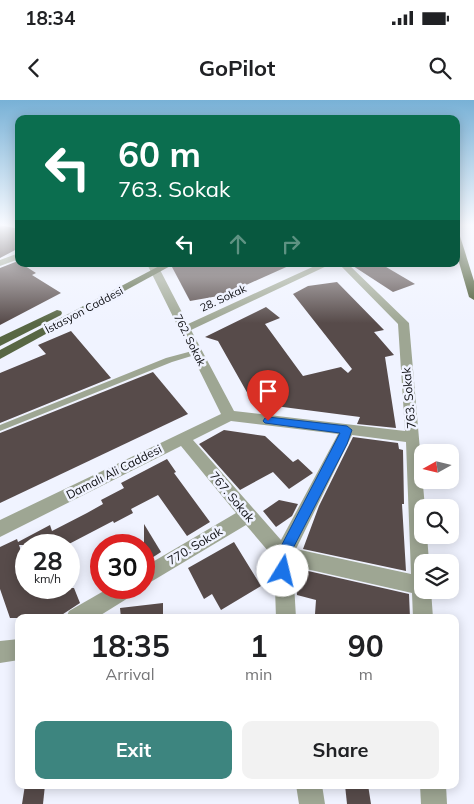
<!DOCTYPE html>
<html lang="en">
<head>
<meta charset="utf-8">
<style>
	body { margin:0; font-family:Mulish,sans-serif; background:#f2f2f2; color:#202124; height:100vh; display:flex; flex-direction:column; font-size:19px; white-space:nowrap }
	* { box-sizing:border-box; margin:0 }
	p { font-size:16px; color:#757577 }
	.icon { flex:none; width:28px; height:28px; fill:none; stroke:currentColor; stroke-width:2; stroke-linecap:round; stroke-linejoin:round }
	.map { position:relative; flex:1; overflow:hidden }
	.panel { position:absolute; left:15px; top:514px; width:444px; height:175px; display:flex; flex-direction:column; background:#fff; border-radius:10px; box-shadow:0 2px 12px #0003 }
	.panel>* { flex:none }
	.hud { position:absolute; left:15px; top:15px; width:445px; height:152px; border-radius:10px; box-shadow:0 2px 12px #0003; background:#0b6e4f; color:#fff; overflow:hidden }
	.needle { width:32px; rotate:262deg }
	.buttons { position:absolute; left:414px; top:344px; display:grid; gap:10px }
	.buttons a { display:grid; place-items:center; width:45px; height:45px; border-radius:10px; background:#fff; box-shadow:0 2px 12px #0003; font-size:25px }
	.speed { position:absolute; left:15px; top:434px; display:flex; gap:10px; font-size:25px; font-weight:700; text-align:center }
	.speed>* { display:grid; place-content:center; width:65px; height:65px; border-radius:50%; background:#fff; box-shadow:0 2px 12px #0003; line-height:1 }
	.speed small { font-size:12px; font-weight:400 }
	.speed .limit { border:8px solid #d22; background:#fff; color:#111 }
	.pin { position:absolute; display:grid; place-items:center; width:42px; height:42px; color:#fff; margin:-51px -21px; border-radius:50% 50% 50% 0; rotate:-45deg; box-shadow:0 0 5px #0007 }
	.pin .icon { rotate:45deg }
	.me { position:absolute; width:55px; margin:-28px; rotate:9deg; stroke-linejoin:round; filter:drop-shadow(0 0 4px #0008) }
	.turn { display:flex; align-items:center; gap:18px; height:105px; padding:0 20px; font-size:22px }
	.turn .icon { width:65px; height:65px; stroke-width:2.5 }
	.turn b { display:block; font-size:35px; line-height:42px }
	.lanes { display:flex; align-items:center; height:48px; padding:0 20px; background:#0003; justify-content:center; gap:25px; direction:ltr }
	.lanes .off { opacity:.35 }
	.eta { display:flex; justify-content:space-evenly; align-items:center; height:85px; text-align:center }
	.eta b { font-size:30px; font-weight:700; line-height:35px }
	.button { display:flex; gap:10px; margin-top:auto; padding:10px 20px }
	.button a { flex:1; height:58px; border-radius:10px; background:#3d857f; color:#fff; font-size:20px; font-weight:700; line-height:58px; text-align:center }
	.button a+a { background:#f2f2f2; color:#202124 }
	.status { display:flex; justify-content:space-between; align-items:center; height:35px; padding:0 25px; background:#fff; direction:ltr }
	.status svg { height:14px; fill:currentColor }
	header { display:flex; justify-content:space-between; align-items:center; height:65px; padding:0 20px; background:#fff; font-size:22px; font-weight:700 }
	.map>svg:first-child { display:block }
</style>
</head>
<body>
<div class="status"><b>18:34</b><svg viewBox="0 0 49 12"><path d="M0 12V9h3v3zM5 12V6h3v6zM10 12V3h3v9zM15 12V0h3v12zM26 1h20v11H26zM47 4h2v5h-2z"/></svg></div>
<header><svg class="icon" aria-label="back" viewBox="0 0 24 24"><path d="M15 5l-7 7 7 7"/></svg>GoPilot<svg class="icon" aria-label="search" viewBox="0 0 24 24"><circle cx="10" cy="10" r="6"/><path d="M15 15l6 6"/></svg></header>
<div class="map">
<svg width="474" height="704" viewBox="0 0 474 704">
	<rect width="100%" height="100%" fill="#f0f3ff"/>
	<g fill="#574b4a">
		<polygon points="0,125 19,129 19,148 0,158"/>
		<polygon points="18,161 19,164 22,164 36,173 32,175 61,193 0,225 0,168"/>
		<polygon points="176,164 293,164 224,195 190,201 172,167"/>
		<polygon points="350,164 381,164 415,184 393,192"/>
		<polygon points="337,182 384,230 374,232 394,255 385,257 396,328 357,324 360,317 253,303 218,241 205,237 266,207 280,218 265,224 303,276 341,267 348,273 352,269 293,194 308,186"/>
		<polygon points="71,231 111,278 0,323 0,273 46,254 38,245"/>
		<polygon points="153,272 188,314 0,403 0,333"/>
		<polygon points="224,330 265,336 293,362 298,359 313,373 289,389 273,372 240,390 199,344"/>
		<polygon points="353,337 398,343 399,349 403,350 404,404 402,404 406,471 303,449 319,406"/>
		<polygon points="167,359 176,372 174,373 210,422 187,436 158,395 131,409 133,413 114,423 113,421 67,445 19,445 26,466 26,488 74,488 80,503 57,518 10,518 0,489 0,447 17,439 18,442 50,425 52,431 87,413 103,404 101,400 124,388 121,383"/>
		<polygon points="279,400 298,404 292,416 276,427 263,411"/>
		<polygon points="144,424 161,452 144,463"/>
		<polygon points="234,442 261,486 221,510 212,494 204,499 188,468"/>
		<polygon points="295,468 409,494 410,518 331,518 315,514 316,500 297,495"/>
		<polygon points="163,503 163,518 121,518 120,508"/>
		<polygon points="25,685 45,685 43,704 22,704"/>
		<polygon points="345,685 368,685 371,704 347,704"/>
	</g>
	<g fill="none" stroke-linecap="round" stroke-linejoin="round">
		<polygon fill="#9ea693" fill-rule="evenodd" points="196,250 198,250 198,254 172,262 0,331 0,325 166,258"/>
		<g fill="#9ea693" fill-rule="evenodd">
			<polygon points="19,153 19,159 0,166 0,160"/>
			<path d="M147 164H157L188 224 319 164H331L191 230 234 311 405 331 398 224 339 164H348L409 223 425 408H422V435H427L429 462H422V490H431L433 518H413L412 493 293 466 296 518H276L274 458 246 425 144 486V467L236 413 181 346 0 437V420L221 314ZM231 321 338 334 281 440 193 340ZM352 335 406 342 411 474 296 449Z"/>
			<polygon points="109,488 136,488 133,495 96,518 66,518 69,511"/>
			<polygon points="19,539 19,560 0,563 0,541"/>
			<polygon points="296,685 322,685 325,704 299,704"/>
			<polygon points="420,685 446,685 447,704 421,704"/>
		</g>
		<g fill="#586744" fill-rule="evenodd">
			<polygon points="163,164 174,164 0,259 0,250"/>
			<polygon points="57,210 61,211 62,213 61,215 0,246 0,237"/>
		</g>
		<polygon fill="#405027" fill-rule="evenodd" points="456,134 460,136 474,181 474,200 469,197 456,152"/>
	</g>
	<linearGradient id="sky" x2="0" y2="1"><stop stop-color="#78b1d6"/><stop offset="0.56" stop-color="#f8faff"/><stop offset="1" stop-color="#f8faff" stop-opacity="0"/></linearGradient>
	<rect width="474" height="223" fill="url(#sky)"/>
	<polygon fill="#1a73e8" stroke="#114b97" points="268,317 347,326 352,330 347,344 289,456 290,471 288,476 283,478 278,476 276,456 340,333 265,323 263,321 265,318"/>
	<g text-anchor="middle" stroke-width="5" stroke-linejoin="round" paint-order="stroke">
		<g font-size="11" fill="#0d0e12" stroke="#f0f3ff">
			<text transform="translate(223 198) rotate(-25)" y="4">28. Sokak</text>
			<text transform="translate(84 210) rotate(-28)" y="4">İstasyon Caddesi</text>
			<text transform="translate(190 240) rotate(63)" y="4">762. Sokak</text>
		</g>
		<g font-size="12" fill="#0d0e12" stroke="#f0f3ff">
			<text transform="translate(409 298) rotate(-95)" y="4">763. Sokak</text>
			<text transform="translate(114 372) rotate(-27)" y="4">Damalı Ali Caddesi</text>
			<text transform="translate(232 397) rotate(50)" y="4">767. Sokak</text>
			<text transform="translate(195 446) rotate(-31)" y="4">770. Sokak</text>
		</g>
	</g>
</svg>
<div class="buttons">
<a><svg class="needle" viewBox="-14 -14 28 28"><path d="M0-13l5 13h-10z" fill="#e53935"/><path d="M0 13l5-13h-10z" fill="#757577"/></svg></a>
<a><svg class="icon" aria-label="search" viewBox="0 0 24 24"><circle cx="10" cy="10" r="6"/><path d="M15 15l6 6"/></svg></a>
<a><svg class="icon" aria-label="layers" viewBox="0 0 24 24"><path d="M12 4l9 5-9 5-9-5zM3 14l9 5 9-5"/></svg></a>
</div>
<div class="speed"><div>28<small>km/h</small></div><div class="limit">30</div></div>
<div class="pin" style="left:268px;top:321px;background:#d93025"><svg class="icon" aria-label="arrive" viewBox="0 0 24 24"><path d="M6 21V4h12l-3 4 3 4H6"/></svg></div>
<svg class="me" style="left:283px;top:471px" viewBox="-20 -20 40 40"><circle r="19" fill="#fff"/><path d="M0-13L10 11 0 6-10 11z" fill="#1a73e8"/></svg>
<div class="hud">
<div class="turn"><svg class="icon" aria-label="left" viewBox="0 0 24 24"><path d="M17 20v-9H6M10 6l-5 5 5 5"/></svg><div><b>60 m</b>763. Sokak</div></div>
<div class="lanes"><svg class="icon" aria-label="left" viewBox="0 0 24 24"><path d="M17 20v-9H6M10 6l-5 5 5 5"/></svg><svg class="icon off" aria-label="ahead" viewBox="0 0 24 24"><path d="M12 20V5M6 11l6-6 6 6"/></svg><svg class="icon off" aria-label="right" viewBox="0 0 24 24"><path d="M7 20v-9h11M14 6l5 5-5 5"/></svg></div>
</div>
<section class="panel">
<div class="eta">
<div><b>18:35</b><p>Arrival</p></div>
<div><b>1</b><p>min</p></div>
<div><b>90</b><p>m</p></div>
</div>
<div class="button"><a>Exit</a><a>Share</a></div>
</section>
</div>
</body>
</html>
